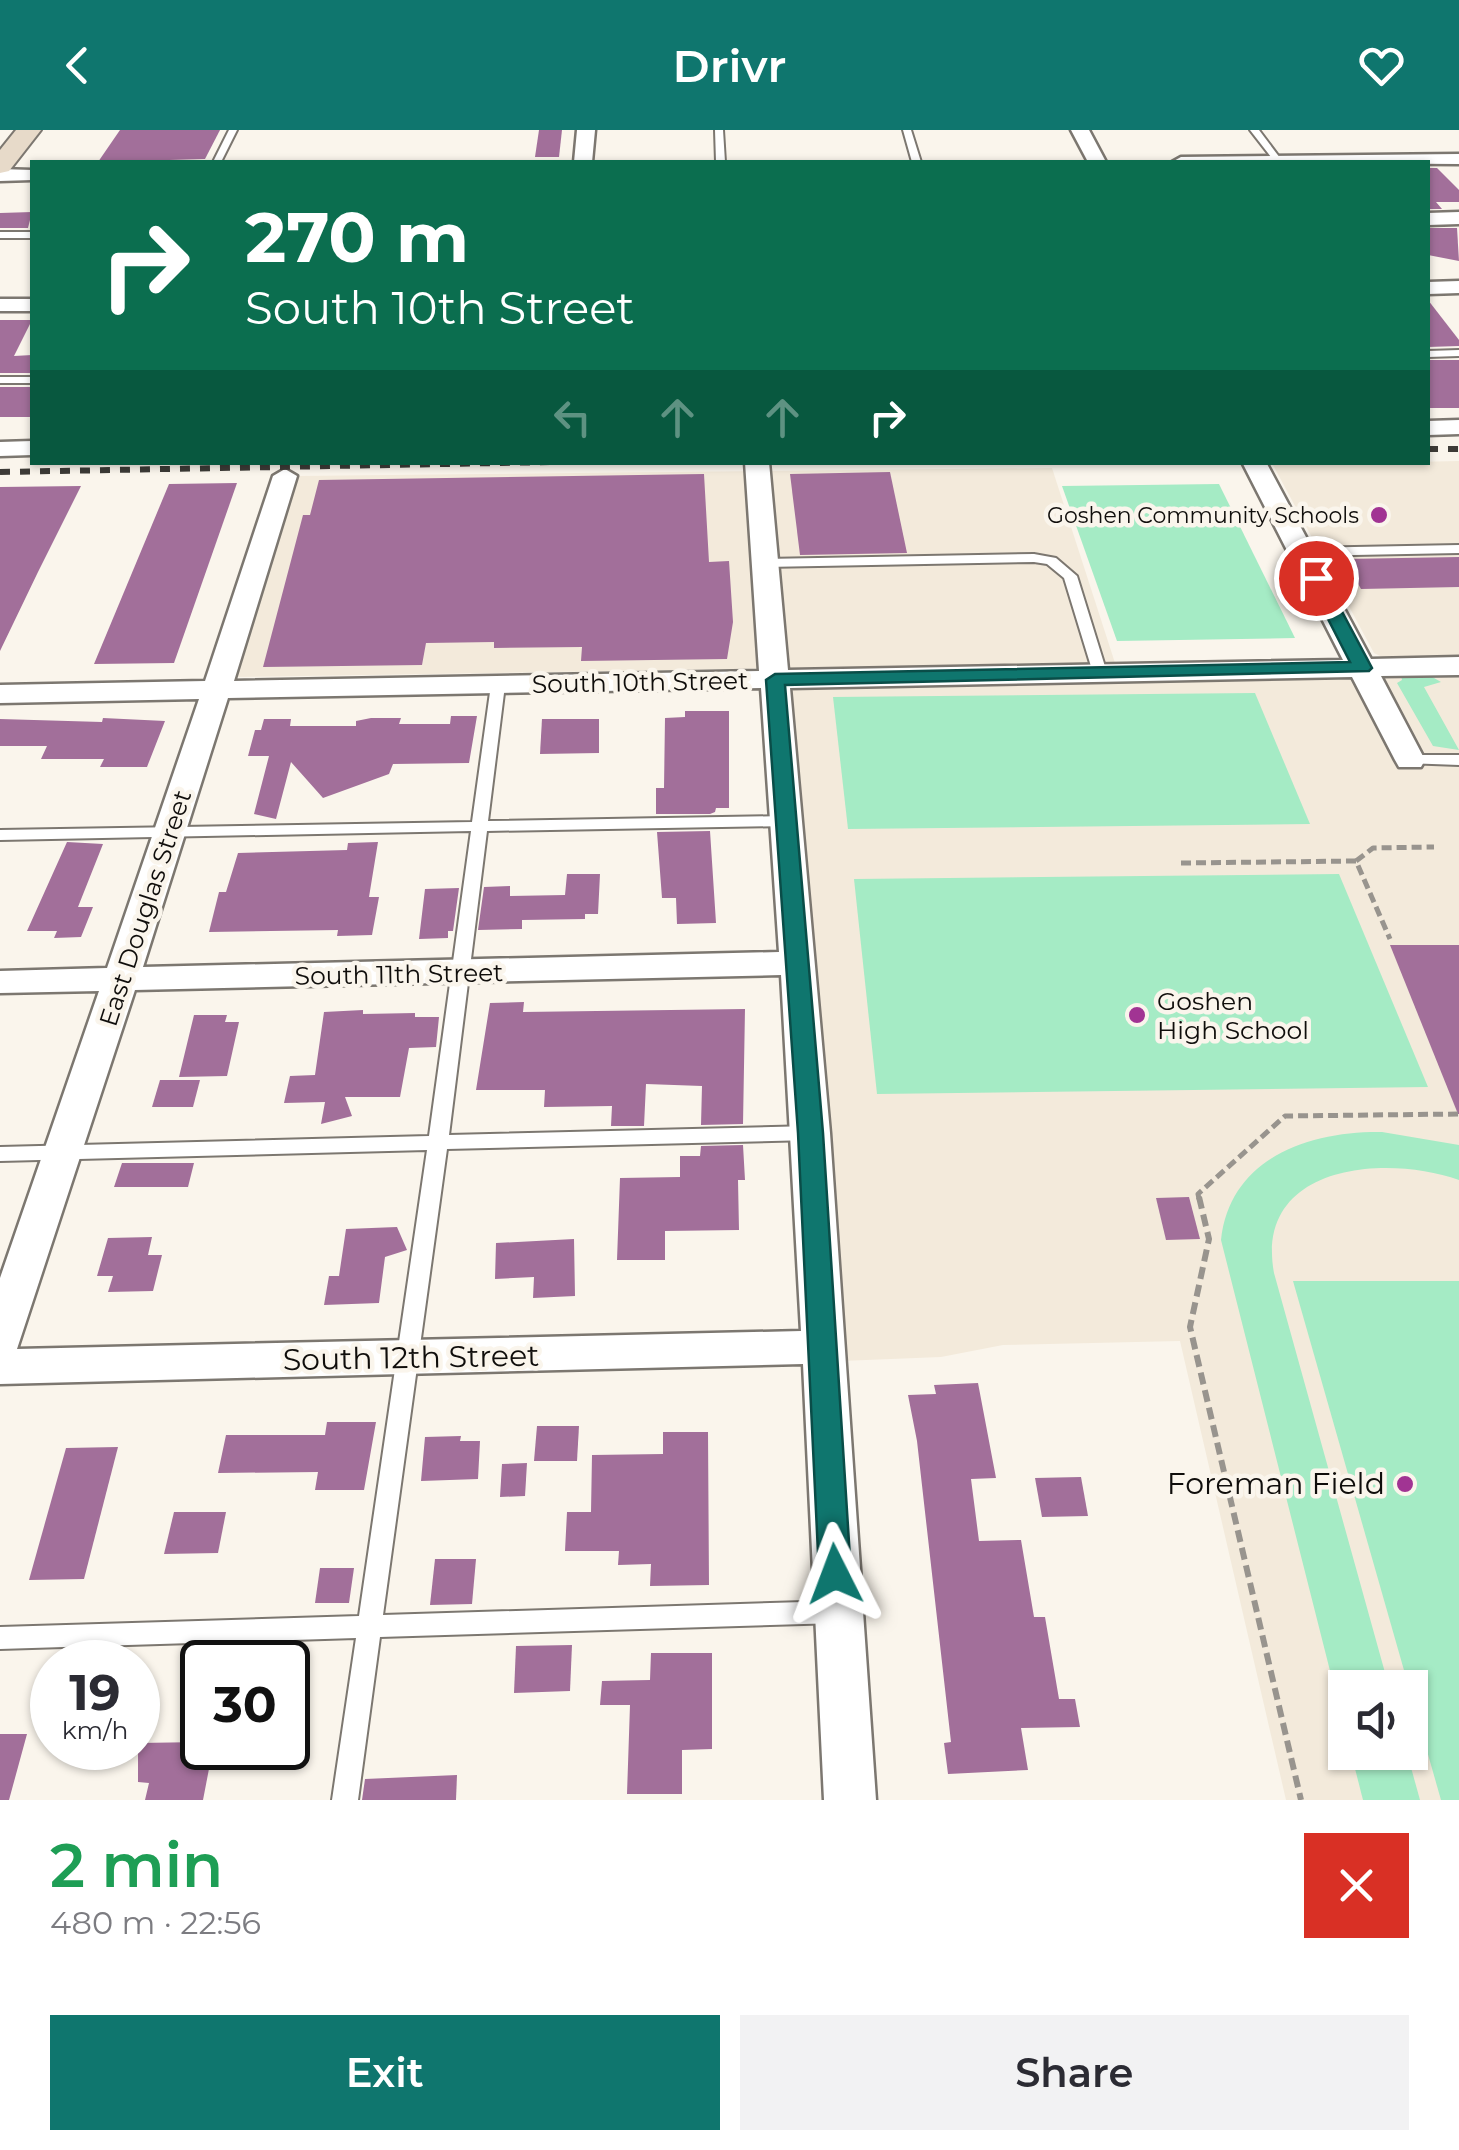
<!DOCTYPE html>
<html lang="en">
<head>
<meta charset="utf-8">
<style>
	body { margin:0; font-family:Montserrat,sans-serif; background:#f2f2f3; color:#2b2b33; height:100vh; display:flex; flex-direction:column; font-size:38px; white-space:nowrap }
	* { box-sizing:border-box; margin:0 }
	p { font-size:32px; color:#7c7c81 }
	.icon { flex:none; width:55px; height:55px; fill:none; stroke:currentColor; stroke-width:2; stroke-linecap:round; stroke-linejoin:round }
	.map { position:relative; height:1670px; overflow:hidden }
	.sheet { display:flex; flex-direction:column; background:#fff; flex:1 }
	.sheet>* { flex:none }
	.banner { position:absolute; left:30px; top:30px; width:1400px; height:305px; border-radius:0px; box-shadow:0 2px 8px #0004; background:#0b6e4f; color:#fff; overflow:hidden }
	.fabs { position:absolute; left:1328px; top:1540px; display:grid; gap:20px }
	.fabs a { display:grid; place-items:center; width:100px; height:100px; border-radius:0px; background:#fff; box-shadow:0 2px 8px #0004; font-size:50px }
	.speed { position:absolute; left:30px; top:1510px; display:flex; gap:20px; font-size:50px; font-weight:700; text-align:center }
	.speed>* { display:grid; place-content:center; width:130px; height:130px; border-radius:50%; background:#fff; box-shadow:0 2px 8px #0004; line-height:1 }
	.speed small { font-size:25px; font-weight:400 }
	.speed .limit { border:5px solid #111; border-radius:15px; background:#fff; color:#111 }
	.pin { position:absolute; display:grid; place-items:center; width:85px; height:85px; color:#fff; margin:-42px; border:5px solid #fff; border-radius:50%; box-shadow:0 2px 10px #0007 }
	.me { position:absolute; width:110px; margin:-55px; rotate:357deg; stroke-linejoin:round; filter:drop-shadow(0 0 8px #0008) }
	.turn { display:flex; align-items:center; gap:35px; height:210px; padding:0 50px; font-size:45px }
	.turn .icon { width:130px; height:130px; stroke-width:2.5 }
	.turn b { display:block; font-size:70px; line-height:85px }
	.lanes { display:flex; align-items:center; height:95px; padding:0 50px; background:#0003; justify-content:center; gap:50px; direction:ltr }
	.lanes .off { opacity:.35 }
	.round { display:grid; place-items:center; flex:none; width:105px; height:105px; border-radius:0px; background:#f2f2f3 }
	.overview { display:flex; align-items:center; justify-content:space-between; height:170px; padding:0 50px }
	h1 { font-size:60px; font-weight:600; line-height:75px; color:#1e9e55 }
	.action { display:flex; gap:20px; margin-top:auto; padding:20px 50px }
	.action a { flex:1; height:115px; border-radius:0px; background:#0f766e; color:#fff; font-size:40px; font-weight:600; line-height:115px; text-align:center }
	.action a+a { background:#f2f2f3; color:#2b2b33 }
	header { display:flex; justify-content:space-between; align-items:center; height:130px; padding:0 50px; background:#0f766e; color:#fff; font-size:45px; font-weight:600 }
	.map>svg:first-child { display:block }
</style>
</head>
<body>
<header><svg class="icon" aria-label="back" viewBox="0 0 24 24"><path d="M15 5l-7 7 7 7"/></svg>Drivr<svg class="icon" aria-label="heart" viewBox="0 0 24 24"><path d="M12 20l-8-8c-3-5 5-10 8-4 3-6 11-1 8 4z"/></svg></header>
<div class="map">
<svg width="1459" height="1670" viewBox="0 0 1459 1670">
	<rect width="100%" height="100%" fill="#faf5ec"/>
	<g fill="#f3eadb" fill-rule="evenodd">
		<path d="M1459 331V1670H1286L1180 1211 1003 1215 941 1227 841 1231 792 560 795 557 1442 542 1433 527 1384 528 1374 523 1273 335ZM1345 1558H1410V1622H1345Z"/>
		<polygon points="1052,338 1115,533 236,547 298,346"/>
	</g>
	<g fill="#a5ebc5">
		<polygon points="1219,354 1295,508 1117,511 1062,356"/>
		<polygon points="1427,544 1441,552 1424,557 1459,620 1433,616 1397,553 1402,550 1401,545"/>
		<polygon points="1255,563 1310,694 848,699 833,567"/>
		<polygon points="1339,744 1428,957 877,964 854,749"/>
		<path d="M1382 1002 1459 1015V1050C1386 1024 1254 1034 1274 1143L1389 1557 1345 1558V1600L1221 1110C1230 1027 1310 1001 1382 1002Z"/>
		<polygon points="1293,1151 1459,1151 1459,1670 1441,1670"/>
		<polygon points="1351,1623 1407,1623 1420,1670 1363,1670"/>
	</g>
	<g fill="#a26f9a">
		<polygon points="120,0 220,0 205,29 98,32"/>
		<polygon points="539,0 562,0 559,27 535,27"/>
		<polygon points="1428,38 1437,38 1459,60 1459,72 1436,72 1442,79 1428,79"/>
		<polygon points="32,82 28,98 0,98 0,83"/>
		<polygon points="1428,98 1457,98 1459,131 1428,125"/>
		<polygon points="1428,170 1459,210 1459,216 1428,217"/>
		<polygon points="0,190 32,190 14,226 32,225 32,243 0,243"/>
		<rect x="1428" y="230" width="31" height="48"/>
		<rect x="0" y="257" width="32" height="30"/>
		<polygon points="890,342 907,423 800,425 790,344"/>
		<polygon points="704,344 709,432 729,431 733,492 727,529 581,531 582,517 494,518 494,512 426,513 422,535 263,537 303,385 310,385 319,350"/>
		<polygon points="237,353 174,533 94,534 169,354"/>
		<polygon points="81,356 38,442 0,521 0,357"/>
		<polygon points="1459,427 1459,457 1361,459 1344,429"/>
		<polygon points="685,581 729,581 729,678 716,678 715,682 710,684 656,684 656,658 664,658 665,588 685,587"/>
		<polygon points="451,586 477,586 469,633 393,634 389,644 323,668 291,632 276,689 254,684 269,626 248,626 255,600 261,600 264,589 291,589 290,596 356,596 356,591 371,588 401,588 399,594 450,594"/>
		<polygon points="103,588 165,591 147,637 100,637 104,629 41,629 47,616 0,616 0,589 102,592"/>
		<polygon points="542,589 599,589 599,623 540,624"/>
		<polygon points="710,701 716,793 677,794 676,768 662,768 657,702"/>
		<polygon points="67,712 103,714 78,777 93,777 81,807 54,808 57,801 27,801"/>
		<polygon points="378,712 369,767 379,767 372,805 337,806 338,800 209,802 219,762 226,762 238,723 347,720 348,713"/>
		<polygon points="567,744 600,744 598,784 585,784 585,789 522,790 522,799 478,800 484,757 510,756 510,766 565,765"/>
		<polygon points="459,758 453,801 448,801 448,808 419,809 425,759"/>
		<polygon points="1390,815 1459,815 1459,984 1458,984"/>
		<polygon points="524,872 523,882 745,879 743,994 701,995 702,956 646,954 644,996 611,996 612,976 544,977 545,960 476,960 490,873"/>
		<polygon points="363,880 363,884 415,883 415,887 439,887 436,917 409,918 400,967 345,967 352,986 321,994 325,972 284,973 290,946 315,945 324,882"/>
		<polygon points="194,885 227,885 225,892 239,892 227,946 179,947"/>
		<polygon points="160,950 200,950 193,977 152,977"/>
		<polygon points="743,1015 745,1050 738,1050 739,1100 665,1101 665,1130 617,1130 620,1048 680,1047 680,1026 700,1026 701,1016"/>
		<polygon points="122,1033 194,1033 188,1057 114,1057"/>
		<polygon points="1189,1067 1200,1109 1166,1110 1156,1068"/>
		<polygon points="397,1097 407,1120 385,1127 379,1173 324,1175 329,1146 339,1146 346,1099"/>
		<polygon points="152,1107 148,1125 162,1125 153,1161 108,1162 113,1146 97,1146 108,1108"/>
		<polygon points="574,1109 575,1166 533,1168 534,1147 495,1149 496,1113"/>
		<polygon points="978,1253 996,1348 971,1349 979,1411 1021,1410 1034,1487 1045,1487 1059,1569 1075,1569 1080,1597 1021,1598 1028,1640 948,1644 944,1613 951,1612 917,1311 908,1265 936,1264 934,1255"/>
		<polygon points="327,1292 376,1292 364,1360 315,1360 318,1342 218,1343 226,1305 325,1305"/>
		<polygon points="537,1296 579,1296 577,1331 534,1331"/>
		<polygon points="663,1302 708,1302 709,1455 650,1456 651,1434 618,1435 619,1421 565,1421 567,1382 591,1382 592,1325 663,1324"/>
		<polygon points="461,1306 460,1311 480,1311 478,1349 421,1351 425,1307"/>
		<polygon points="118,1317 84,1449 29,1450 66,1318"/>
		<polygon points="527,1333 525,1366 500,1367 502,1334"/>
		<polygon points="1081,1347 1088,1386 1042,1387 1035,1348"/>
		<polygon points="174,1382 226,1382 218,1423 164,1424"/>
		<polygon points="435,1429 476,1429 472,1474 430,1475"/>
		<polygon points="320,1438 354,1438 349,1473 315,1473"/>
		<polygon points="572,1515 570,1561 514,1563 516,1516"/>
		<polygon points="651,1523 712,1523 712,1619 682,1620 682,1664 627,1664 630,1575 600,1575 602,1551 650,1550"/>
		<polygon points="0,1604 27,1604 9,1670 0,1670"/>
		<polygon points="202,1612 202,1618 213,1618 203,1670 145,1670 149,1653 138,1652 138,1613"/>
		<polygon points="457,1645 456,1670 362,1670 365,1649"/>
	</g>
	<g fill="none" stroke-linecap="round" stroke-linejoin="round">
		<g stroke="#7c7770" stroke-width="4">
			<g id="lane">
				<polygon points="229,0 237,0 221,32 213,32"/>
				<polygon points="715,0 723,0 725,32 716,32"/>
				<polygon points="903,0 911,0 921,32 912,32"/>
				<polygon points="1250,0 1259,0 1283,32 1275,32"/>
				<rect x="0" y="102" width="32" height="6"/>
				<polygon points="1459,220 1459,226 1428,227 1428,221"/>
				<rect x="0" y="247" width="32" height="6"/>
				<polygon points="1459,415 1459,423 1302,426 1295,422 1302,418"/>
				<polygon points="1034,424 1056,428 1077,446 1107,543 1105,546 1095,546 1093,543 1064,448 1047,434 1034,432 765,437 758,433 765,429"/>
				<polygon points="498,551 505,555 488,691 785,686 793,691 785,696 487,701 449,1005 811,996 818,998 821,1003 818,1008 811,1010 447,1019 383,1485 837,1471 846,1474 849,1482 846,1490 837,1493 380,1507 358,1670 332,1670 356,1508 0,1519 0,1497 359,1486 427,1020 0,1031 0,1017 429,1006 471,701 0,710 0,700 472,692 491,555"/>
				<polygon points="1410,625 1459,625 1459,635 1405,633 1402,630 1405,627"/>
			</g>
		</g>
		<g stroke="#7c7770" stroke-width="5">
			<g id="street">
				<polygon points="577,0 595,0 592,32 574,32"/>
				<polygon points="1071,0 1089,0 1106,32 1088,32"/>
				<polygon points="1459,24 1459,34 1172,32 1181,27"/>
				<polygon points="0,39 32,40 32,50 0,51"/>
				<polygon points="1459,82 1459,94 1428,95 1428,83"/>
				<polygon points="1459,151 1459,163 1428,164 1428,152"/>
				<rect x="0" y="169" width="32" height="12"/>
				<polygon points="1459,290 1459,304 1428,305 1428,291"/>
				<polygon points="32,311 32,325 0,326 0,312"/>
				<path d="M745 332H769L788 540 1343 530 1242 332H1266L1371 529 1459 527V545L1381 546 1425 630 1421 637H1399L1395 630 1352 547 790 558 830 1003 876 1670H824L803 1234 0 1254V1148L99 861 0 863V841L107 838 199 569 0 573V555L205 551 273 346 285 339 297 346 234 551 759 541ZM761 558 779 822 143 837 228 568ZM781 845 801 1201 17 1219 135 860Z"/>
			</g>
		</g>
		<g stroke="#7c7770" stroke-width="4">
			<polygon id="secondary" points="16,0 41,0 9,41 0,43 0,20"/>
		</g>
		<g stroke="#98948e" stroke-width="5" stroke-dasharray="10 5" stroke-linecap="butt">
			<polyline points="1356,731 1373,718 1434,717"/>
			<polyline points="1181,733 1356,731 1390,809"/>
			<polyline points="1199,1069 1198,1064 1285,986 1459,984"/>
		</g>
		<polyline stroke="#98948e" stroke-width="6" stroke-dasharray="12 6" stroke-linecap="butt" points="1199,1067 1209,1109 1190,1197 1301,1670"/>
		<use href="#lane" fill="#fff" fill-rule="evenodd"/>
		<use href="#street" fill="#fff" fill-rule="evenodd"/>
		<use href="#secondary" fill="#e7dac9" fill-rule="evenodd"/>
		<g stroke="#3d3b37" stroke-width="6" stroke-dasharray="10 10" stroke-linecap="butt">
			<polyline points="1428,319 1459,319"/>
			<polyline points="0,342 554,332"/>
		</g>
	</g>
	<polygon fill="#0f766e" stroke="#0a4d48" stroke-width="2.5" points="1316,443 1324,448 1372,538 1369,541 785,555 823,1003 851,1444 846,1453 835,1457 824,1453 819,1444 798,1003 766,550 775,544 1350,532 1307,448"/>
	<g fill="#a13493" stroke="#faf5ec" stroke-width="4">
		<circle cx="1379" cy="385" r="10"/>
		<circle cx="1137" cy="885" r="10"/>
		<circle cx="1405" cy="1354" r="10"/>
	</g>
	<g text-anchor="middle" stroke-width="9" stroke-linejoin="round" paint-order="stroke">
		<g font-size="22" fill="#0f0d0b" stroke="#faf5ec" text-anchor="end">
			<text x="1359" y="393">Goshen Community Schools</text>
		</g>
		<g font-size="25" fill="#0f0d0b" stroke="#faf5ec">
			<text transform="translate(640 552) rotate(-1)" y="9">South 10th Street</text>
			<text transform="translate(145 778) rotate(-72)" y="9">East Douglas Street</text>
			<text transform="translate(399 844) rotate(-1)" y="9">South 11th Street</text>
		</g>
		<g font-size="25" fill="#0f0d0b" stroke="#faf5ec" text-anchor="start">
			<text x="1157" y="880">Goshen<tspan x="1157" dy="29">High School</tspan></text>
		</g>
		<g font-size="30" fill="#0f0d0b" stroke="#faf5ec">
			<text transform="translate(411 1228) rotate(-1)" y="10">South 12th Street</text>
		</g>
		<g font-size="30" fill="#0f0d0b" stroke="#faf5ec" text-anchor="end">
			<text x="1385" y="1364">Foreman Field</text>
		</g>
	</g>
</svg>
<div class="fabs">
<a><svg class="icon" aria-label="sound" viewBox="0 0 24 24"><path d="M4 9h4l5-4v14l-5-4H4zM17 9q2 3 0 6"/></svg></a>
</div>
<div class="speed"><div>19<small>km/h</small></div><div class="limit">30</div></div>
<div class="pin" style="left:1316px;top:448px;background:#d93025"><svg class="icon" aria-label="arrive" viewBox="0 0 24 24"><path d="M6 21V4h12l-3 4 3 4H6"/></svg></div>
<svg class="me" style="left:835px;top:1444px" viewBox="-20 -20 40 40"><path d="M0-17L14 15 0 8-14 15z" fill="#0f766e" stroke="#fff" stroke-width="4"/></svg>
<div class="banner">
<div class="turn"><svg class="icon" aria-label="right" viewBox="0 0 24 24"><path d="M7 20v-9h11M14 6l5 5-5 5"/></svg><div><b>270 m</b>South 10th Street</div></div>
<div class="lanes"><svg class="icon off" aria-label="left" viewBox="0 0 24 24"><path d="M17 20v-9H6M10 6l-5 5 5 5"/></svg><svg class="icon off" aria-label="ahead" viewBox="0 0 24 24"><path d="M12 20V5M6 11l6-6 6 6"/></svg><svg class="icon off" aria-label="ahead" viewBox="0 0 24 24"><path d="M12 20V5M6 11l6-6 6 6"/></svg><svg class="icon" aria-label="right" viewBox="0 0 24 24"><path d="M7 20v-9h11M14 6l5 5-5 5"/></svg></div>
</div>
</div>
<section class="sheet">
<div class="overview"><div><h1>2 min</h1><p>480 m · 22:56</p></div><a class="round" style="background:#d93025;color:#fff"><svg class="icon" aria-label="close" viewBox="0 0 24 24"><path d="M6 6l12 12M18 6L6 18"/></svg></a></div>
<div class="action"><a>Exit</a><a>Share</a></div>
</section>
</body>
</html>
